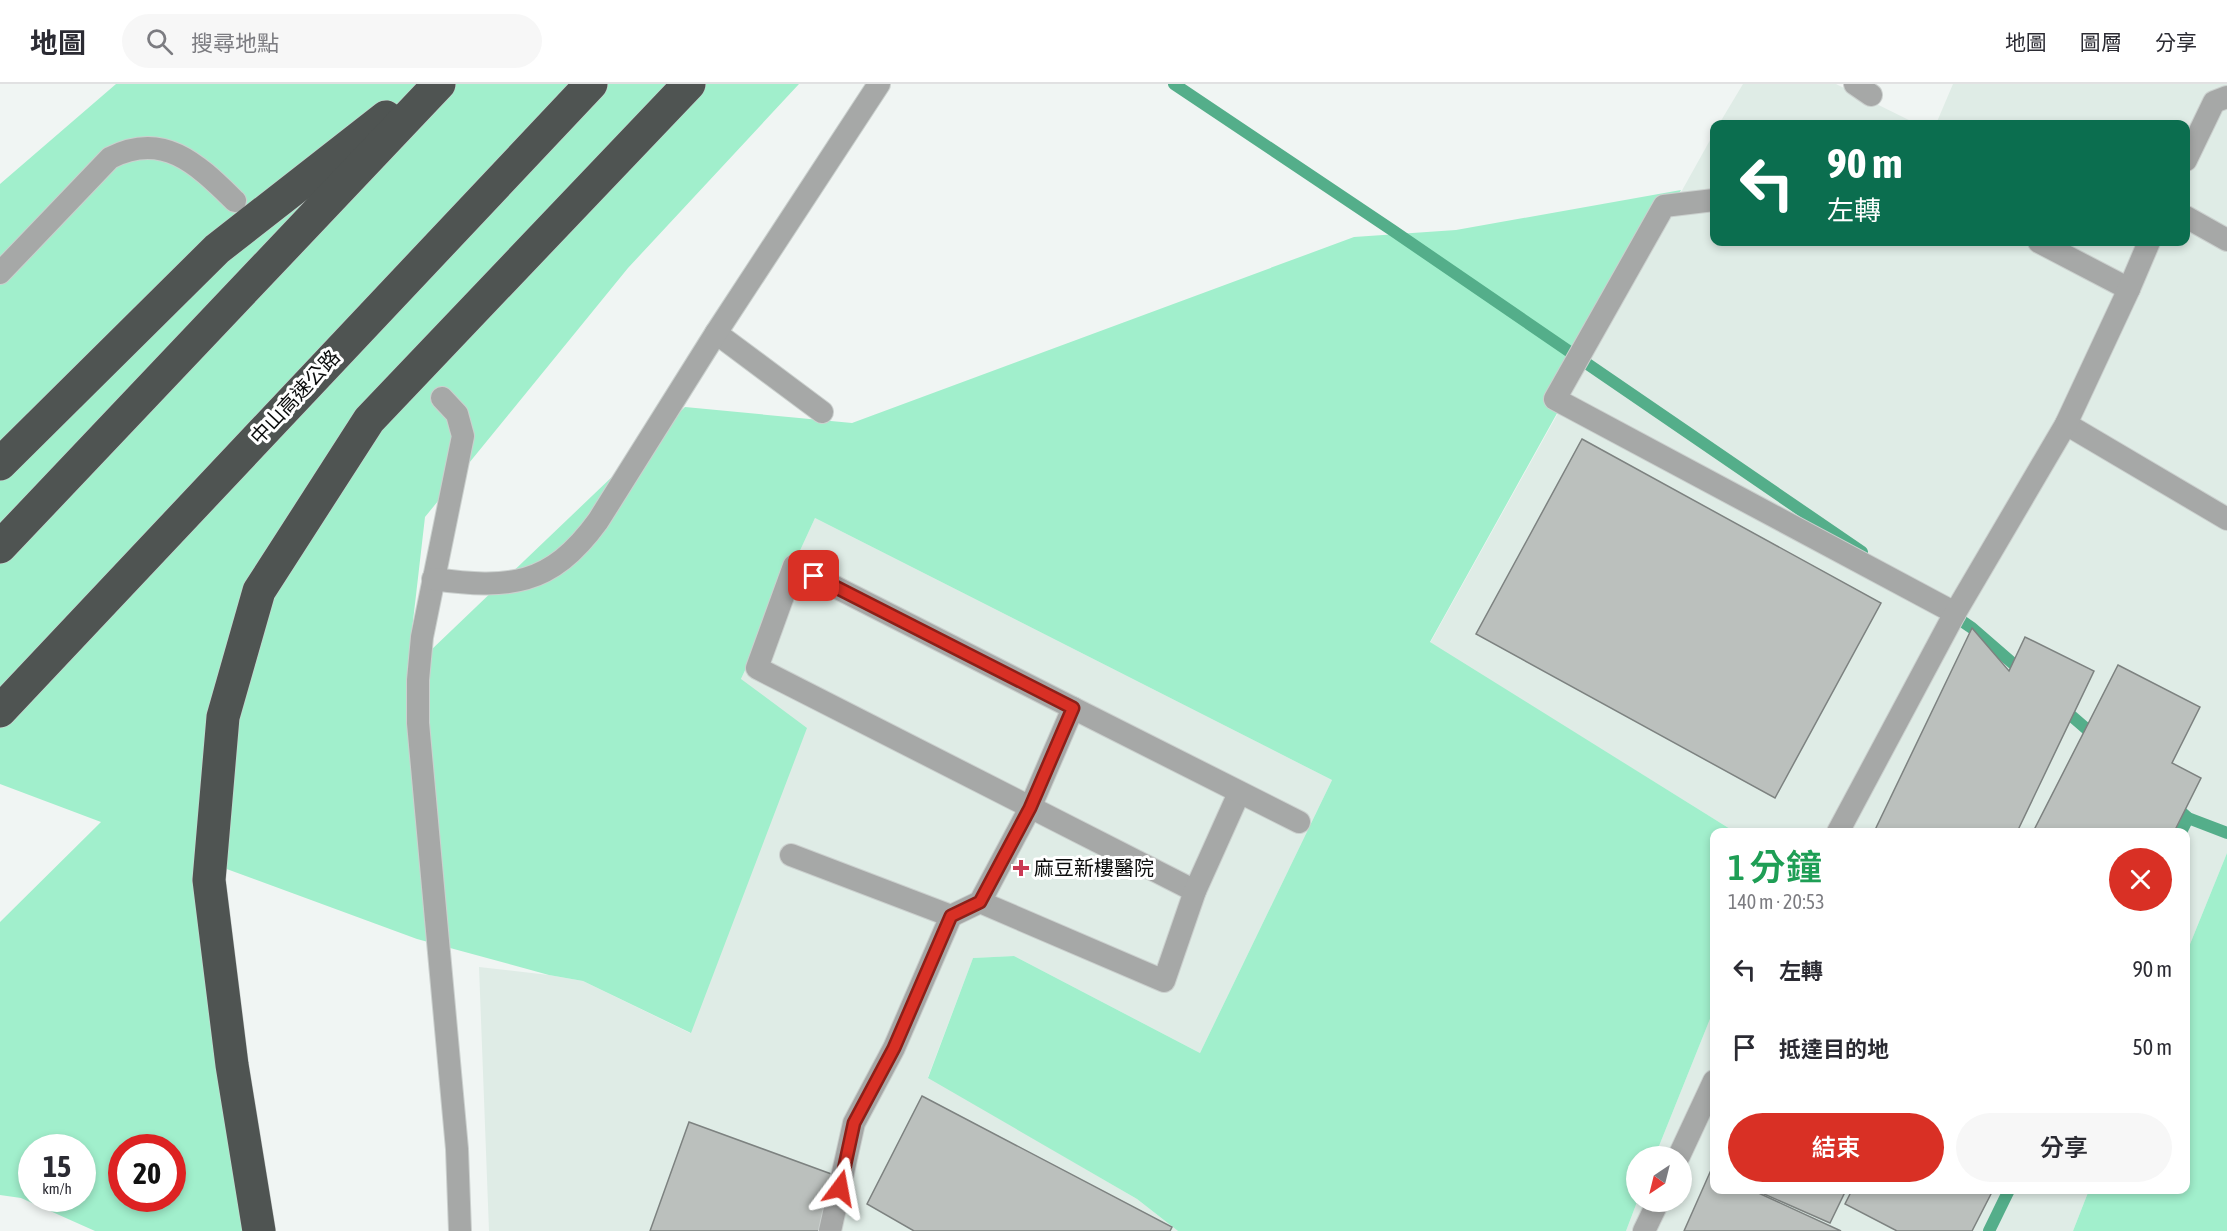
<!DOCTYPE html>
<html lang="zh-TW">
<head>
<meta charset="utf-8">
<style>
	body { margin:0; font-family:"Asap Condensed","Noto Sans TC",sans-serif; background:#f7f7f7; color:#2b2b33; height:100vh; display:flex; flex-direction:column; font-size:22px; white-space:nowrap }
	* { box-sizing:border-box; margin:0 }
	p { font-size:20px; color:#7c7c81 }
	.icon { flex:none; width:33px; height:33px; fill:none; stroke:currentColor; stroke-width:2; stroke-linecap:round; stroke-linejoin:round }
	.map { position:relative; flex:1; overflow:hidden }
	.panel { position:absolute; left:1710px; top:744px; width:480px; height:366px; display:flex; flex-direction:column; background:#fff; border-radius:12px; box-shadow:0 3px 9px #0003 }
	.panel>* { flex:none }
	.top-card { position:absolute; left:1710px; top:36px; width:480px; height:126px; border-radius:12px; box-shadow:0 3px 9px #0003; background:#0b6e4f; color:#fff; overflow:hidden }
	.needle { width:39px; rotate:215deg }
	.fabs { position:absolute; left:1626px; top:1062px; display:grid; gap:12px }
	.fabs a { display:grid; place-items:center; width:66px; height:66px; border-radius:50%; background:#fff; box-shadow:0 3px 9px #0003; font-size:30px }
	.speed { position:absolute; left:18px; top:1050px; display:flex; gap:12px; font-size:30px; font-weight:700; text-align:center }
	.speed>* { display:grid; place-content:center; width:78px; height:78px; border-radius:50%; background:#fff; box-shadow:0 3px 9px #0003; line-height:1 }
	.speed small { font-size:15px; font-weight:400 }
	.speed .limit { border:9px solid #d22; background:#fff; color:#111 }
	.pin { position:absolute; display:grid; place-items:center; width:51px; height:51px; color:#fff; margin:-26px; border-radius:12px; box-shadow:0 3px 9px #0006 }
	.me { position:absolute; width:66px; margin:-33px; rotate:13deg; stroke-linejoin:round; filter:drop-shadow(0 0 4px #0008) }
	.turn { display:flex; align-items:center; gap:21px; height:126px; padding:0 18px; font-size:27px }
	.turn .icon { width:78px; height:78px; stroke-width:2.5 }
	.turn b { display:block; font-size:42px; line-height:51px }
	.round { display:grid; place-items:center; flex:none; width:63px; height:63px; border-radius:32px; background:#f7f7f7 }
	.overview { display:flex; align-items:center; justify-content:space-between; height:102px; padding:0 18px }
	h1 { font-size:36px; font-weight:600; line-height:45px; color:#1e9e55 }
	.primary-button { display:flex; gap:12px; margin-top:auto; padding:12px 18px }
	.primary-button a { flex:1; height:69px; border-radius:36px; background:#d93025; color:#fff; font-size:24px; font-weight:600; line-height:69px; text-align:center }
	.primary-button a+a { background:#f7f7f7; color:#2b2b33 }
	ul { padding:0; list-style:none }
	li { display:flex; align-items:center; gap:18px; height:78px; padding:0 18px }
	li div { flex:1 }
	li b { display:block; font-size:22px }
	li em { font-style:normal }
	header { display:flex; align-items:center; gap:36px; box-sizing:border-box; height:84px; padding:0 30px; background:#fff; border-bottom:2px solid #e1e1e2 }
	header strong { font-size:28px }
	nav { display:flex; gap:33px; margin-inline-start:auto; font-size:21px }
	.search { width:420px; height:54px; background:#f7f7f7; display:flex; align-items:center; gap:15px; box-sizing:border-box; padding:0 21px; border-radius:33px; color:#7c7c81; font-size:22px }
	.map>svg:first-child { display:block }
</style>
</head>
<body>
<header>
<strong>地圖</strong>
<div class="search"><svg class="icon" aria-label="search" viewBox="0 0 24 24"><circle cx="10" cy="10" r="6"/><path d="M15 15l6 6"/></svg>搜尋地點</div>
<nav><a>地圖</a><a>圖層</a><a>分享</a></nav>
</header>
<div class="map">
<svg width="2227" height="1147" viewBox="0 0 2227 1147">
	<rect width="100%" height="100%" fill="#f0f5f3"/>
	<g fill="#dfece6">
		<polygon points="1743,0 1836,0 1917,40 1719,40"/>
		<polygon points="1953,0 2227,0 2227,769 2186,870 2186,748 1735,748 1430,559 1714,49 1714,158 2186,158 2186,40 1936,40"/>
		<polygon points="815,434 1332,696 1200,969 1014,872 973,874 928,993 1137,1115 1178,1147 489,1147 479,883 549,891 583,897 690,949 741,595"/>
		<polygon points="1714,925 1714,1106 2089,1106 2073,1147 1626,1147 1637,1118 1682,1118 1682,1072 1655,1072"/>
	</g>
	<g fill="#a1efcc" fill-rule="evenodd">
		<path d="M116 0H799L628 184 425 433 407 589 685 323 852 339 1354 153 1456 146 1681 106 1430 558 1735 748H1714V925L1655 1072H1636L1637 1118 1626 1147H1178L1137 1115 928 994 973 874 1014 872 1200 969 1332 696 815 434 741 595 807 644 691 949 583 897 549 891 417 855 213 780 255 1147H95L21 1114 0 1111V838L101 738 0 700V100ZM32 1064H82V1114H32ZM122 1064H172V1114H122Z"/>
		<polygon points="2227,769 2227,1147 2073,1147 2089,1106 2186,1106 2186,870"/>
	</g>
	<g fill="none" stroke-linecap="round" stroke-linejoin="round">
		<g stroke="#54ae8a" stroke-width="12">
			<polyline points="1174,0 1392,146 1862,468"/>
			<polyline points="1950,529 1972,544 2025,590"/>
			<polyline points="2060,622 2097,654"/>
			<polyline points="2171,719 2188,734 2227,749"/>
			<polyline points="2181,748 2188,734"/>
			<polyline points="1989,1147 2009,1106"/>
		</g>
	</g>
	<g fill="#bbc0bd" stroke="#7d8280" stroke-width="1.5">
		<polygon points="1582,355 1881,519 1775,714 1476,550"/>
		<polygon points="1972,544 2009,587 2025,553 2094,587 2017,748 1874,748"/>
		<polygon points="2118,581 2200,623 2172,679 2201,694 2174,748 2033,748"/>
		<polygon points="922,1012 1172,1143 1170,1147 914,1147 867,1120"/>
		<polygon points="689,1038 845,1095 825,1147 650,1147"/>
		<polygon points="1711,1086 1714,1088 1714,1106 1752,1106 1841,1147 1684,1147"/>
		<polygon points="1755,1106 1846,1106 1830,1139"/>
		<polygon points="1852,1106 1993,1106 1972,1147 1897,1147 1845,1120"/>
	</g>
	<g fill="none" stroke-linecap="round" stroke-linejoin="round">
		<g stroke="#cbd0ce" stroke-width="24">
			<g id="lane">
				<polyline points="1855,0 1871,11"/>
				<polyline points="2186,76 2214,18 2227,13"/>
				<polyline points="1714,116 1664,122 1555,315 1955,529"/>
				<polyline points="2186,133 2227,156"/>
				<polyline points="2039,158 2129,205"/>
				<path d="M0 189 110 74C164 46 198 81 235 117"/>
				<polyline points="716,249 822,328"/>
				<polyline points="442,314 457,330 463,352 422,553 418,596 418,639 457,1065 460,1147"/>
				<polyline points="2066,340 2227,435"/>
				<path d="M433 495C509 505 550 503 598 437L716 249 879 0"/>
				<polyline points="1073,624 794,482 757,584 1195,807"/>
				<polyline points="1838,748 1955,529 2066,340 2129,205 2149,158"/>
				<polyline points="791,771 951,832 980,818 1164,897 1195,807 1239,709"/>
				<polyline points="980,818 1030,724 1073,624 1299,738"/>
				<polyline points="1679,1072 1714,997"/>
				<polyline points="830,1147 854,1039 894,964 951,832"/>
				<polyline points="1644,1147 1658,1118"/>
			</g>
		</g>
		<g stroke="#cbd0ce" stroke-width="34">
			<g id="highway">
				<polyline points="0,380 217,165 386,33"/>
				<polyline points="0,463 439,0"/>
				<polyline points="0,627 591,0"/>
				<polyline points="259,1147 232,981 209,796 223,633 259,507 369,336 689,0"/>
			</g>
		</g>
		<use href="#lane" stroke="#a6a8a7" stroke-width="22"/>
		<use href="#highway" stroke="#4f5452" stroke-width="33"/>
	</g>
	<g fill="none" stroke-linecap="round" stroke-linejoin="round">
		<g stroke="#8d1f18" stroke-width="15">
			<polyline id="route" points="814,492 1073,624 1030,724 980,818 951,832 894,964 854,1039 840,1104"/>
		</g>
		<use href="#route" stroke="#d93025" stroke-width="10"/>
	</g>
	<path fill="#ca3a54" stroke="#fff" stroke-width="2" d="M1018 775h6v6h6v6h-6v6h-6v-6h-6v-6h6z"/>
	<g text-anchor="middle" stroke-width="6" stroke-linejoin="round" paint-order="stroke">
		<g font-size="20" fill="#0b0c0c" stroke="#fff">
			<text transform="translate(295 313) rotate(-47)" y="7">中山高速公路</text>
		</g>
		<g font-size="20" fill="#0b0c0c" stroke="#fff" text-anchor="start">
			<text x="1034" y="791">麻豆新樓醫院</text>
		</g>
	</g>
</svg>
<div class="fabs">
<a><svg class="needle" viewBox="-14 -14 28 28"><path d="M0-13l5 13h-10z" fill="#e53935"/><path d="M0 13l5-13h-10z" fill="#7c7c81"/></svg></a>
</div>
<div class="speed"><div>15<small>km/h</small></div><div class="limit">20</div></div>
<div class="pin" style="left:814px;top:492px;background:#d93025"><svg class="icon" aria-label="arrive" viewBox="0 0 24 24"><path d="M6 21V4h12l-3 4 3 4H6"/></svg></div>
<svg class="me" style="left:840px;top:1104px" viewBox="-20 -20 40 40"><path d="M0-17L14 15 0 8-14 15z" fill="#d93025" stroke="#fff" stroke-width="4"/></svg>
<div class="top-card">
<div class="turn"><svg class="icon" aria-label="left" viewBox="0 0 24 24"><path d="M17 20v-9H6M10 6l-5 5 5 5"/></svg><div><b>90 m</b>左轉</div></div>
</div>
<section class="panel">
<div class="overview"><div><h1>1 分鐘</h1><p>140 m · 20:53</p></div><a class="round" style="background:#d93025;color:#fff"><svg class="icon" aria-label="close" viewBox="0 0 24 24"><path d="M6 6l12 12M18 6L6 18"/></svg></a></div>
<ul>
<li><svg class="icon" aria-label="left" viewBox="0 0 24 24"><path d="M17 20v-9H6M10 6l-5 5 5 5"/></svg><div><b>左轉</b></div><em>90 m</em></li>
<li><svg class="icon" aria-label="arrive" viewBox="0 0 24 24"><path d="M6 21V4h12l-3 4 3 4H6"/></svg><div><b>抵達目的地</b></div><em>50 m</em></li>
</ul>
<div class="primary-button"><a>結束</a><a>分享</a></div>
</section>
</div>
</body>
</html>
